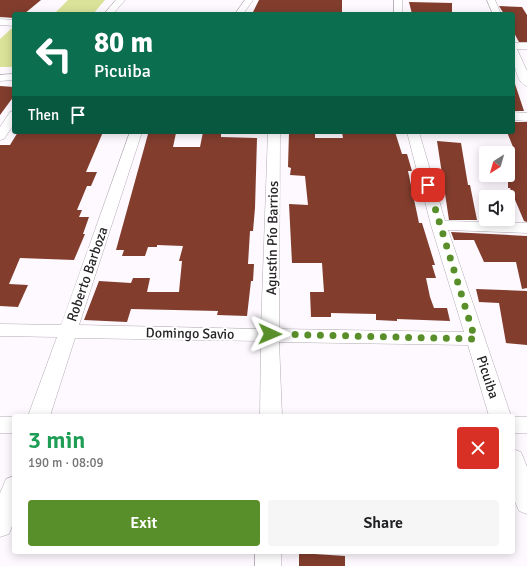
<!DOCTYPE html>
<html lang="en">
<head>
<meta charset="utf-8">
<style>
	body { margin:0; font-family:Signika,sans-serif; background:#f6f6f6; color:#202124; height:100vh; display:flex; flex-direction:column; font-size:15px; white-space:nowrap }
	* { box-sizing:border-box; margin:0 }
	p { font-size:13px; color:#757577 }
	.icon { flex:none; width:22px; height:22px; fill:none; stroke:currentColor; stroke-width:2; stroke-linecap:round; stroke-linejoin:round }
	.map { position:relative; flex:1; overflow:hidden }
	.panel { position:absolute; left:12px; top:414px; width:503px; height:140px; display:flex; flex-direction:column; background:#fff; border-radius:4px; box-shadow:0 2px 10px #0003 }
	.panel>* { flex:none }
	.banner { position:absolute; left:12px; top:12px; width:503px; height:122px; border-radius:4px; box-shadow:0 2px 10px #0003; background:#0b6e4f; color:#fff; overflow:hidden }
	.needle { width:26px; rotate:217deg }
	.controls { position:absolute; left:479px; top:146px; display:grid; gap:8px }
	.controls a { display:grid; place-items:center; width:36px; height:36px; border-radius:4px; background:#fff; box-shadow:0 2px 10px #0003; font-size:20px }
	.pin { position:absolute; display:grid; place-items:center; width:34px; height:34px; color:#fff; margin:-17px; border-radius:8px; box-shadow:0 2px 6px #0006 }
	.me { position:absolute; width:44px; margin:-22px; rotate:91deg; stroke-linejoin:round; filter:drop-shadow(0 0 3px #0008) }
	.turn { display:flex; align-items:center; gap:14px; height:84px; padding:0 16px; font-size:18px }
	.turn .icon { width:52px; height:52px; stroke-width:2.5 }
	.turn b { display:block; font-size:28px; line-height:34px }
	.then { display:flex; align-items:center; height:38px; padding:0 16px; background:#0003; gap:8px; font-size:15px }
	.round { display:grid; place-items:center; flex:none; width:42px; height:42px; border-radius:4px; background:#f6f6f6 }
	.headline { display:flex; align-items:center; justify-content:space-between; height:68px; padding:0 16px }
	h1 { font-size:24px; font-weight:600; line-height:30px; color:#1e9e55 }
	.cta { display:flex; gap:8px; margin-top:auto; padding:8px 16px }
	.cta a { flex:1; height:46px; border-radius:4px; background:#598f2a; color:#fff; font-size:16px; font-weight:600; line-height:46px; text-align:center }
	.cta a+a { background:#f6f6f6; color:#202124 }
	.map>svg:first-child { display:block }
</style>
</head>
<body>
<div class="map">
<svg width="527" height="566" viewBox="0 0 527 566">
	<rect width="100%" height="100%" fill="#fef8ff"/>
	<g fill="#d9e298">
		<polygon points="68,0 105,0 93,14 54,14"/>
		<polygon points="12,28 14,28 14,67 0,67 0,39"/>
	</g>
	<g fill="#823d2d">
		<polygon points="0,0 41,0 24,14 14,14 14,18 0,17"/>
		<polygon points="259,0 342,0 342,14 252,14"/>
		<polygon points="409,2 452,3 452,14 412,14"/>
		<polygon points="499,6 522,7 527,15 527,42 519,42 513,31 513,14 504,14"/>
		<polygon points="515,84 524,111 513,111 513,85"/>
		<polygon points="0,86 14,87 14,96 0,115"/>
		<polygon points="513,122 527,122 527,222 524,221 510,188 508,188 508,146 513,147 507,132 513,132"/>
		<polygon points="18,132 103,132 86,172 97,172 91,186 87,186 77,210 82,210 79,217 89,217 83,234 85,234 74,260 20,258 9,284 28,285 18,307 0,306 0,145 10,145"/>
		<polygon points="203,132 221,133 221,137 257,138 255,208 253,231 250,231 248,264 254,264 253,281 251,281 247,316 217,315 218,311 131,309 127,322 84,320 99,281 131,283 133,278 150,278 147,292 179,292 182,261 179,261 183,246 157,245 157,247 148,247 145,256 122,256 124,250 116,250 148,134 176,133 173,147 200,147"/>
		<polygon points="289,132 315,132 315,138 343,138 342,132 395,132 402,154 407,154 412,171 408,171 419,223 422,223 435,265 432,265 436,278 426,278 430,297 434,308 447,308 450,321 397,319 397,321 376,320 376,314 331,313 331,317 311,317 310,292 324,292 322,263 292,263 289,204 308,205 305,176 290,175 291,168 288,167"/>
		<polygon points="437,141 461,143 468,185 470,185 477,220 449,220"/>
		<polygon points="451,232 527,236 527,288 522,289 516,262 484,262 474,240 454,240"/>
		<polygon points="476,289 527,291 527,345 506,343 499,303 479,302"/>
		<polygon points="299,553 345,556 345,566 299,566"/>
	</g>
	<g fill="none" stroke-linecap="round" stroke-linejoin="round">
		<g stroke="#b2abb3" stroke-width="1">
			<g id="street">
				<polygon points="116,0 125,0 113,14 104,14"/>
				<polygon points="245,0 253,0 243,14 235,14"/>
				<rect x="394" y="0" width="8" height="14"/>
				<polygon points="487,0 495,0 501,14 493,14"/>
				<polygon points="0,19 14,20 14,26 0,25"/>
				<path d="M513 43H527V49H517L527 71V86C514 83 513 54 513 43Z"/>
				<polygon points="14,74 14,80 0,81 0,75"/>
				<polygon points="14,111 14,124 4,139 0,140 0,127 10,112"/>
				<polygon points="513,112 527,113 527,121 513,120"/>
				<polygon points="130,132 142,132 79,325 261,329 268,132 280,132 279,329 464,332 431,225 407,132 419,132 445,221 527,223 527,233 448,230 511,416 489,416 468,345 279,342 282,416 260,416 261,341 75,338 50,416 28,416 57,337 0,336 0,324 61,325"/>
				<rect x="0" y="417" width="14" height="16"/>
				<rect x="513" y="417" width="14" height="16"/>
				<polygon points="513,449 521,452 527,467 527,514 519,511 513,497"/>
				<polygon points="14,476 14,521 9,534 0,537 0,493 6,479"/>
				<rect x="255" y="552" width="26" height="14"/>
			</g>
		</g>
		<use href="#street" fill="#fff" fill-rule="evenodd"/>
	</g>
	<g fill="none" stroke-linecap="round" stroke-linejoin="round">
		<polyline stroke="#598f2a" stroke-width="7" stroke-dasharray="0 12.6" points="270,334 475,339 428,185"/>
	</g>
	<g text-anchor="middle" stroke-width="4" stroke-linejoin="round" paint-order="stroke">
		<g font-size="14" fill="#272427" stroke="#fff">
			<text transform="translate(272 238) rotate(-89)" y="5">Agustín Pío Barrios</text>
			<text transform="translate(87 274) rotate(-71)" y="5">Roberto Barboza</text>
			<text transform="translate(190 333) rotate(1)" y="5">Domingo Savio</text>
			<text transform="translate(488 377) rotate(72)" y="5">Picuiba</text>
		</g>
	</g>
</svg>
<div class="controls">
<a><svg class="needle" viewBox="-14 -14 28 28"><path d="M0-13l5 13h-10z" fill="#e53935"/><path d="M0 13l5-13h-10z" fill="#757577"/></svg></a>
<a><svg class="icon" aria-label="sound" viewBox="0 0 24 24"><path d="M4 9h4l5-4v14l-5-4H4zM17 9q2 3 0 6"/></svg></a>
</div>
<div class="pin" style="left:428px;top:185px;background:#d93025"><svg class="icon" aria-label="arrive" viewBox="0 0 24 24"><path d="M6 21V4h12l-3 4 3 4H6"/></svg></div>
<svg class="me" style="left:270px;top:334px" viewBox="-20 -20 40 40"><path d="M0-17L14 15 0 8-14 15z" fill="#598f2a" stroke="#fff" stroke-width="4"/></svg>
<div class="banner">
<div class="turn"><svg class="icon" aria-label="left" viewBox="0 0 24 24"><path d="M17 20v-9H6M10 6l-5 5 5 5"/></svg><div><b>80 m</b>Picuiba</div></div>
<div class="then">Then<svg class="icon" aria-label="arrive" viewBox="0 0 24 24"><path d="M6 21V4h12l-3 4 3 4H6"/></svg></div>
</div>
<section class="panel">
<div class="headline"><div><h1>3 min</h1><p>190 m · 08:09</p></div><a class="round" style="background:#d93025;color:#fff"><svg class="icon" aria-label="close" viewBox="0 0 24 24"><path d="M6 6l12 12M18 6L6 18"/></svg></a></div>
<div class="cta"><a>Exit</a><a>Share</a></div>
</section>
</div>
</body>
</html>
